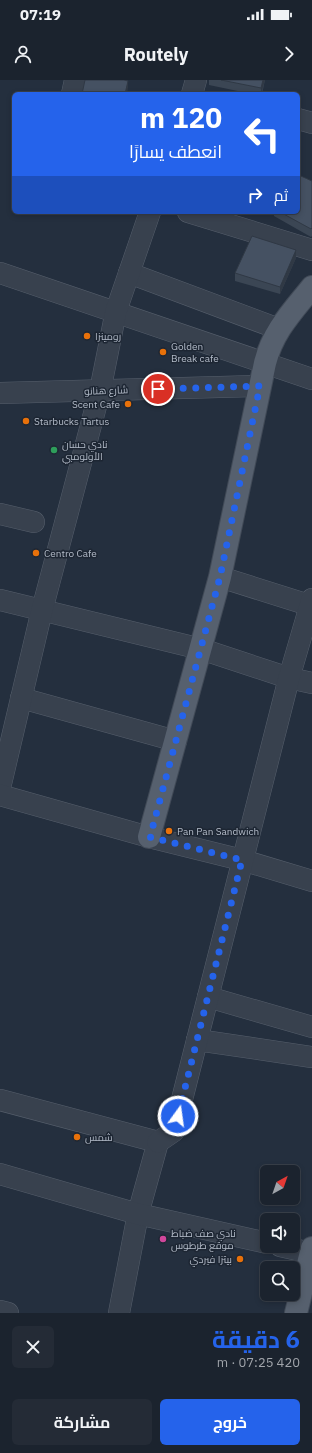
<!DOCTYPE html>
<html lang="ar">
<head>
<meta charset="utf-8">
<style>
	body { margin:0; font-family:"IBM Plex Sans",Cairo,sans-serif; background:#242b36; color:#f1f3f6; direction:rtl; height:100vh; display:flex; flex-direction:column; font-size:15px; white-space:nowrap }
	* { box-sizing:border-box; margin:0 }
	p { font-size:13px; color:#a0a4aa }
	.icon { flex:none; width:22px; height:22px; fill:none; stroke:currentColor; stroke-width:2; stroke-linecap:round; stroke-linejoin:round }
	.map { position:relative; height:1233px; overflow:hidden; direction:ltr }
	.sheet { display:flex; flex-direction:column; background:#1b232e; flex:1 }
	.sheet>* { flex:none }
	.hud { position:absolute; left:12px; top:12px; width:288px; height:122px; border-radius:6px; box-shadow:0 2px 6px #0003,0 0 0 1px #39404a; direction:rtl; background:#2563eb; color:#fff; overflow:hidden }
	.needle { width:26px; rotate:40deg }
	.fabs { position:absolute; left:260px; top:1085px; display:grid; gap:8px }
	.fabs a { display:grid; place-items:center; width:40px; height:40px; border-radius:6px; background:#1b232e; box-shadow:0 2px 6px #0003,0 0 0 1px #39404a; font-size:20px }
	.pin { position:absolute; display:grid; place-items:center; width:34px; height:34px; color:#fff; margin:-17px; border:2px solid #fff; border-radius:50%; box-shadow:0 1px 4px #0007 }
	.me { position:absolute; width:44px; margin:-22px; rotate:14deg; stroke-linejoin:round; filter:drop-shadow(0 0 3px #0008) }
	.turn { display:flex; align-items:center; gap:14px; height:84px; padding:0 12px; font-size:18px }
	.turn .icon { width:52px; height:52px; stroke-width:2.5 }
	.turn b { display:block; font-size:28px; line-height:34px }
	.then { display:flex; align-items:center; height:38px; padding:0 12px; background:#0003; gap:8px; font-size:15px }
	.round { display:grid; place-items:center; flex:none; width:42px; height:42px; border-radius:6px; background:#242b36 }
	.overview { display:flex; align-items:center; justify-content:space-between; height:68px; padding:0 12px }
	h1 { font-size:24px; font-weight:700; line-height:30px; color:#2563eb }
	.button { display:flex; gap:8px; margin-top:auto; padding:8px 12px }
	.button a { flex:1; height:46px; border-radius:6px; background:#2563eb; color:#fff; font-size:16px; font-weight:700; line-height:46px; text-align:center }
	.button a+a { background:#242b36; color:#f1f3f6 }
	.status { display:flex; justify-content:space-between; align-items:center; height:28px; padding:0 20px; background:#1b232e; direction:ltr }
	.status svg { height:11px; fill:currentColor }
	header { display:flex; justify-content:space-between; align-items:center; height:52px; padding:0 12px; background:#1b232e; font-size:18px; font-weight:700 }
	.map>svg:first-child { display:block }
</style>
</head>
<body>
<div class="status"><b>07:19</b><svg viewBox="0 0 49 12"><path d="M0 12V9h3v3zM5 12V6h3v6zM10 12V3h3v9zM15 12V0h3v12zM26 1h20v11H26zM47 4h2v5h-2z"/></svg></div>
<header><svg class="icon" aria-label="forward" viewBox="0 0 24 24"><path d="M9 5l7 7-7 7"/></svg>Routely<svg class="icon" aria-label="person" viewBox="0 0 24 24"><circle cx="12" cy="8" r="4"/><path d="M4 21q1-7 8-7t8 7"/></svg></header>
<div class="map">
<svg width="312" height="1233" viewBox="0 0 312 1233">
	<rect width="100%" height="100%" fill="#242f3e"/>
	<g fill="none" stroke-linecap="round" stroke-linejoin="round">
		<g stroke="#565f6c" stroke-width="22">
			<g id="minor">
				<polyline points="72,14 75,0"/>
				<polyline points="192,14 196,0"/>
				<polyline points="298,39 312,43"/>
				<polyline points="188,132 312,170"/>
				<polyline points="0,193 312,299"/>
				<polyline points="129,193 279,249"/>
				<polyline points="0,313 260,306"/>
				<polyline points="0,434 34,442"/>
				<polyline points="220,497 312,526"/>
				<polyline points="0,520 201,569 289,598 312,603"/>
				<polyline points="21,618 176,661"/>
				<polyline points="0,708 42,530 100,311 116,231 150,132"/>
				<polyline points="0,715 149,757 242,780 312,801"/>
				<polyline points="208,917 312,947"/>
				<polyline points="197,960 312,977"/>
				<polyline points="0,1020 158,1062 138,1134 119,1233"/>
				<polyline points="158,1062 174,1051 289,598 312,519"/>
				<polyline points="0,1094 138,1134 267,1163"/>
				<polyline points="280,1166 311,1173"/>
				<polyline points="0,1231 8,1233"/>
			</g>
		</g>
		<g stroke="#414a57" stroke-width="24">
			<g id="major">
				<path d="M149 757 220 497 265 283C273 251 292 232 312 207"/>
				<polyline points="296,1233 312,1168"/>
			</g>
		</g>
		<use href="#minor" stroke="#38414e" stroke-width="21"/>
		<use href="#major" stroke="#56606e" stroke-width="22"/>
	</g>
	<g fill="#3b4654">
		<polygon points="209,0 265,0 262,14 252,14 209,5"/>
		<polygon points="312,101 312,156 311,157 274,136 274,132 298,132"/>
		<polygon points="296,178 280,214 235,201 235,193"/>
	</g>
	<g fill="#303945">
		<polygon points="263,0 265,0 261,14 261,8"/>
		<polygon points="128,1 128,8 127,14 125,14"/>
		<polygon points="296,170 296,178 280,214 280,207"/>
	</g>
	<g fill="#455162" stroke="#303945">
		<polygon points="85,0 124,0 128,1 125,14 82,14"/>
		<polygon points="221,0 263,0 261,8"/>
		<polygon points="301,96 312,101 312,148 311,149 280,132 298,132 298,100"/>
		<polygon points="252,156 296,170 280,207 235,193"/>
	</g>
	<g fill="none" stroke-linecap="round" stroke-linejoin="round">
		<polyline stroke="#2563eb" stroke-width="7" stroke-dasharray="0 12.6" points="158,309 260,306 220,497 150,757 242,780 178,1036"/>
	</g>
	<g fill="#e8710a" stroke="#1d2633" stroke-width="1.5">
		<circle cx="87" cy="256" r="4"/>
		<circle cx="163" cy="272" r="4"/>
		<circle cx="128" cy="324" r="4"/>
		<circle cx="26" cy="341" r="4"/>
		<circle cx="36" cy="473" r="4"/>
		<circle cx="169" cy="751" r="4"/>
		<circle cx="77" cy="1057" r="4"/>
		<circle cx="240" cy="1179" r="4"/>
	</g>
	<circle fill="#2e9e5b" stroke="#1d2633" stroke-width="1.5" cx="54" cy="370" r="4"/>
	<circle fill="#d1479c" stroke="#1d2633" stroke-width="1.5" cx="163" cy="1159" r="4"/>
	<g text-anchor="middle" stroke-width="3" stroke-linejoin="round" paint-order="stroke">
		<g font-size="10" fill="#b4bcc9" stroke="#1d2633" text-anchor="start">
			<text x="95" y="260">رومينزا</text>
			<text x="171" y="270">Golden<tspan x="171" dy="12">Break cafe</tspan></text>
			<text x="120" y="328" text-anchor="end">Scent Cafe</text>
			<text x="34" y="345">Starbucks Tartus</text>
			<text x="62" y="368">نادي حسان<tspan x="62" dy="12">الأولومبي</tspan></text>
			<text x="44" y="477">Centro Cafe</text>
			<text x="177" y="755">Pan Pan Sandwich</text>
			<text x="85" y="1061">شمس</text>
			<text x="171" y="1157">نادي صف ضباط<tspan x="171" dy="12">موقع طرطوس</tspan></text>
			<text x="232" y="1183" text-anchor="end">بيتزا فيردي</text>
		</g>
		<g font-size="10" fill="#b4bcc9" stroke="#1d2633">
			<text transform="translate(106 310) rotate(-2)" y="4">شارع هنانو</text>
		</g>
	</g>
</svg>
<div class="fabs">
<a><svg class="needle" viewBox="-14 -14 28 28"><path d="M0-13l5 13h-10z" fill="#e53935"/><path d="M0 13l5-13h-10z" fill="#a0a4aa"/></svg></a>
<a><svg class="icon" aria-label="sound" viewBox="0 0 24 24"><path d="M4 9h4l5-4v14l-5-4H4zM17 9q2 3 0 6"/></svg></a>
<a><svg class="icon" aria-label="search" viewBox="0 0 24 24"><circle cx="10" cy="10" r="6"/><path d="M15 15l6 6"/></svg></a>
</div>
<div class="pin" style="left:158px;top:309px;background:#d93025"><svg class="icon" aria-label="arrive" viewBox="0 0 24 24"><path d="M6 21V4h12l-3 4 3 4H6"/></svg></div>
<svg class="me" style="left:178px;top:1036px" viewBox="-20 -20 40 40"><circle r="17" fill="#2563eb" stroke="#fff" stroke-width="3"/><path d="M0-11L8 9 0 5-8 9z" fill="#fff"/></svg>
<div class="hud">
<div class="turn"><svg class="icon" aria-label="left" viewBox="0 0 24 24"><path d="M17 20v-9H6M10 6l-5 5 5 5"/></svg><div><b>120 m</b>انعطف يسارًا</div></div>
<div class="then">ثم<svg class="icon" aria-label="right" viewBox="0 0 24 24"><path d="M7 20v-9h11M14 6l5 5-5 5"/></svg></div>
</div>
</div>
<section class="sheet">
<div class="overview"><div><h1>6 دقيقة</h1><p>420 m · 07:25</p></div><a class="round"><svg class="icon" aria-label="close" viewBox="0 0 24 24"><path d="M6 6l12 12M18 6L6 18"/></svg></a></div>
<div class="button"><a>خروج</a><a>مشاركة</a></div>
</section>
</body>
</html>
